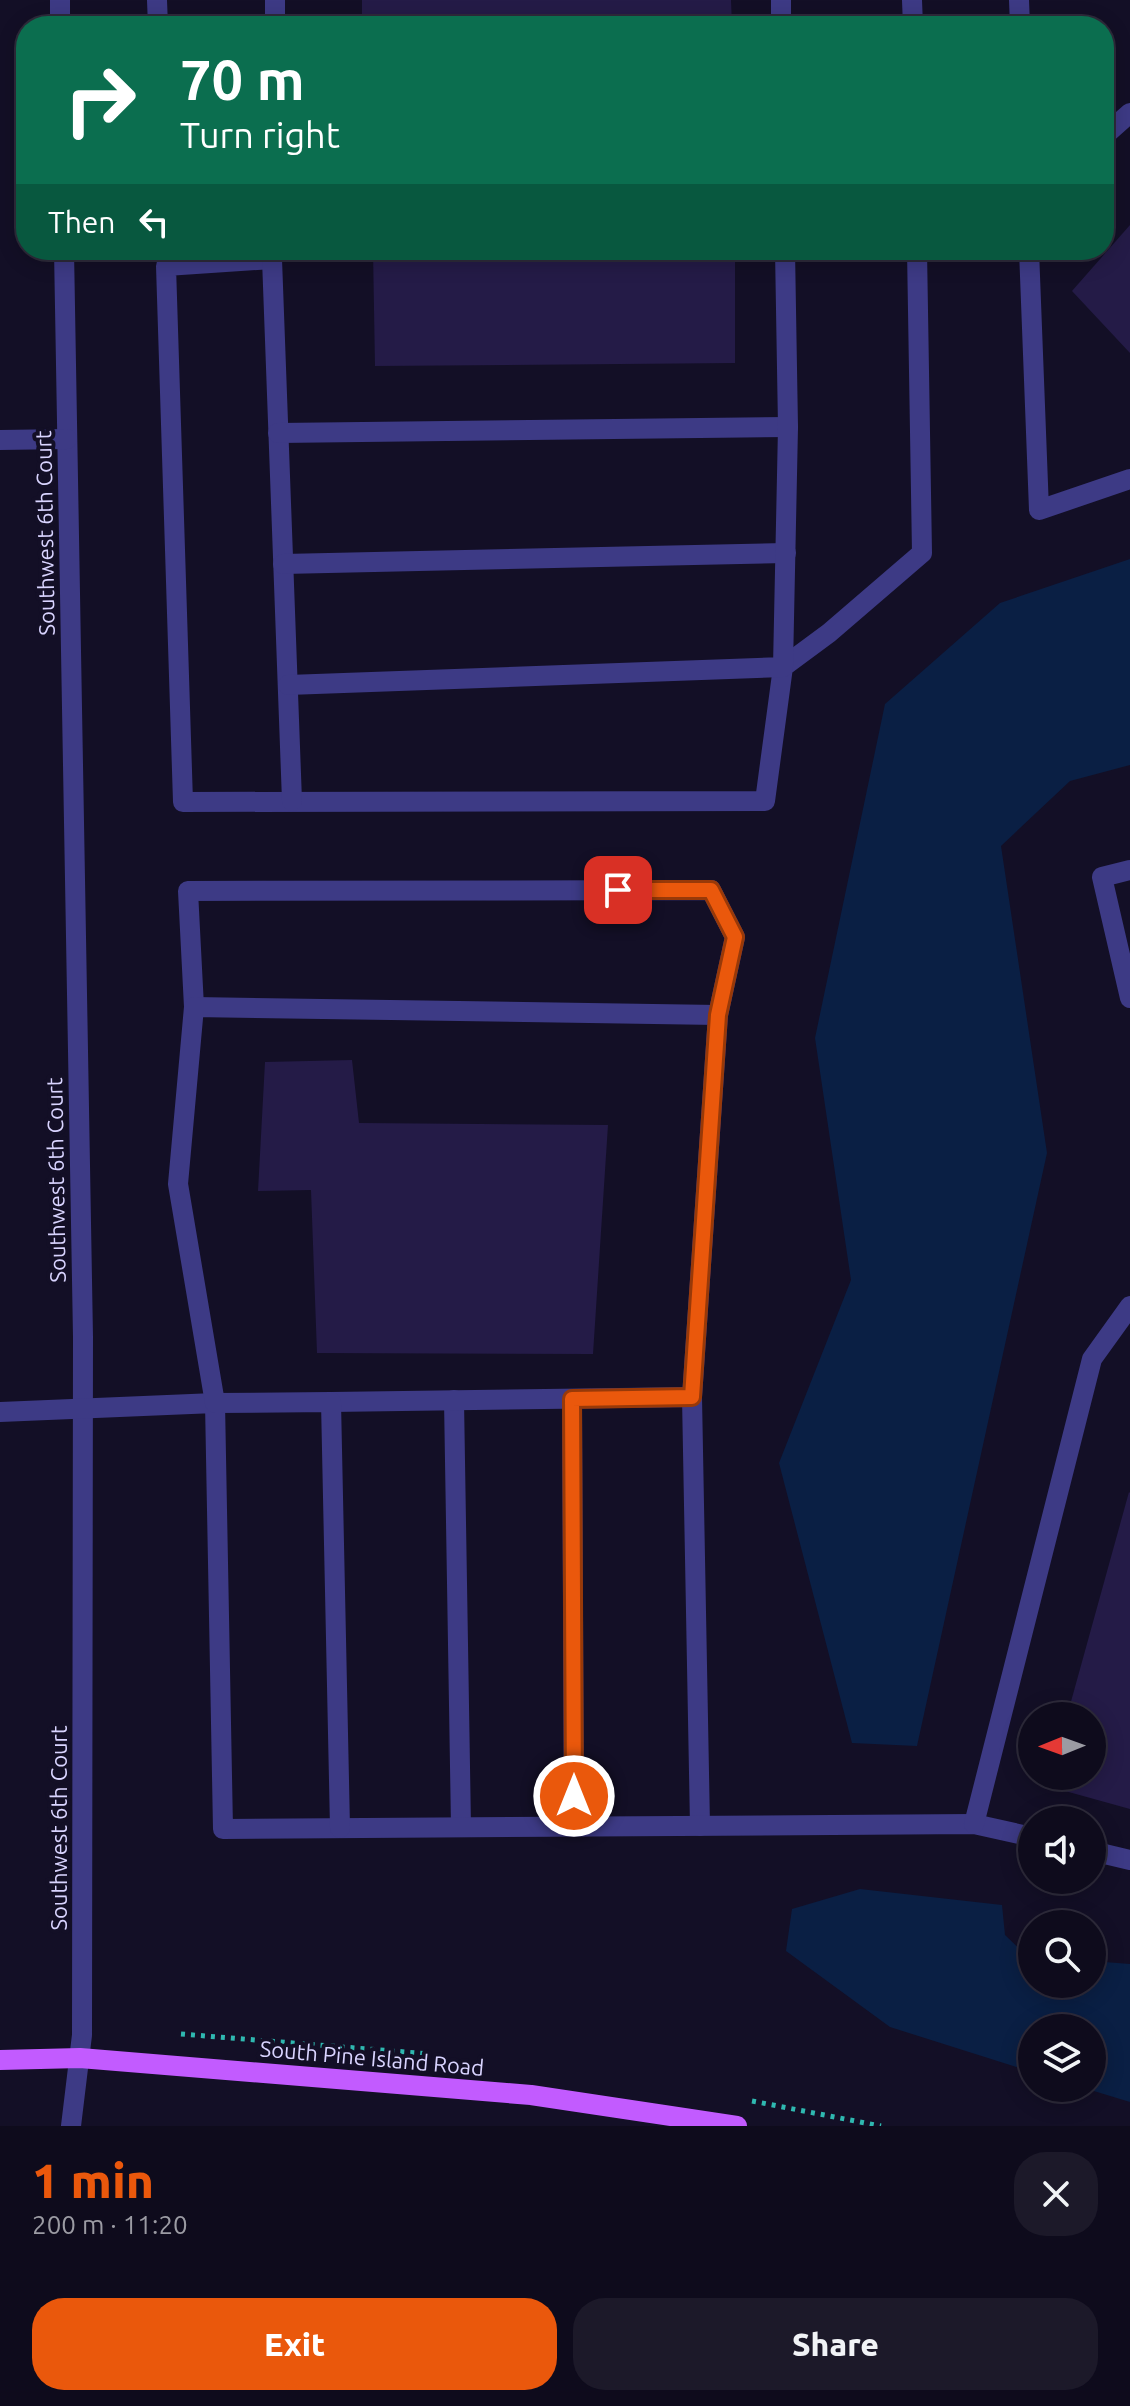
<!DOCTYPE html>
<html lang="en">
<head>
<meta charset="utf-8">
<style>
	body { margin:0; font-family:Ubuntu,sans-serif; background:#1c1929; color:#f1f3f6; height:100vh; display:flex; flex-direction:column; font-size:30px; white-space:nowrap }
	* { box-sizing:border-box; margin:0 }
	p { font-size:26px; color:#9b9ba3 }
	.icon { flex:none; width:44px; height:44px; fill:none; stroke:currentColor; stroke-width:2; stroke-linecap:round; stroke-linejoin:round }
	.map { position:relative; height:2126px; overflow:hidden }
	.details { display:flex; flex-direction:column; background:#0e0b1c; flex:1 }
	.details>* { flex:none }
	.hud { position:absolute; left:16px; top:16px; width:1098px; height:244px; border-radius:32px; box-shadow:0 4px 20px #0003,0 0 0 2px #2e2b3b; background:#0b6e4f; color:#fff; overflow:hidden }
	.needle { width:52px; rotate:269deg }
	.buttons { position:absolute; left:1018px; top:1702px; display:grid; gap:16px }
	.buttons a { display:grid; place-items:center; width:88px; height:88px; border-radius:50%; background:#0e0b1c; box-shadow:0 4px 20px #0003,0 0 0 2px #2e2b3b; font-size:40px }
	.pin { position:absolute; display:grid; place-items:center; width:68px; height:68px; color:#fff; margin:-34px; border-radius:16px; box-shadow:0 4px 12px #0006 }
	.me { position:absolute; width:88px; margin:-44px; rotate:0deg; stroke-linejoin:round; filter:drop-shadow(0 0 6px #0008) }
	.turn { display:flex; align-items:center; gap:28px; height:168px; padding:0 32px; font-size:36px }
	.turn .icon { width:104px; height:104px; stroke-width:2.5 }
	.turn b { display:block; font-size:56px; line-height:68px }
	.then { display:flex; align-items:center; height:76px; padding:0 32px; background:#0003; gap:16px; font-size:30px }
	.round { display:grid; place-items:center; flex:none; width:84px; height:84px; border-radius:32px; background:#1c1929 }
	.overview { display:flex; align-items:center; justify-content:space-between; height:136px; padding:0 32px }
	h1 { font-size:48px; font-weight:800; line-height:60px; color:#ea580c }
	.action { display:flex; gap:16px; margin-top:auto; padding:16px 32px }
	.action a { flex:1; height:92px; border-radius:32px; background:#ea580c; color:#fff; font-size:32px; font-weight:800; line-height:92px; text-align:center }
	.action a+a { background:#1c1929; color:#f1f3f6 }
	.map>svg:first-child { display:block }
</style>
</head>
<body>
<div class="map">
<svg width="1130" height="2126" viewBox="0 0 1130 2126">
	<rect width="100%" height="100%" fill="#130f26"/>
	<g fill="#0a1f44">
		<polygon points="1130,559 1130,765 1070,781 1001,846 1047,1153 917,1746 852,1743 779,1463 851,1280 815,1038 885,704 1000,603"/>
		<polygon points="860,1889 1002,1905 1005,1935 1032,1961 1032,1984 1092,1984 1092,1961 1130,1964 1130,2102 1084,2088 1092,2088 1092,2028 1032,2028 1032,2072 890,2027 786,1951 792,1909"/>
	</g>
	<g fill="#241b47">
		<polygon points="362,0 731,0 732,26 362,26"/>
		<polygon points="1130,225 1130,353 1072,291"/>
		<polygon points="373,250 735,250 735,363 375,366"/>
		<polygon points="352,1060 359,1123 608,1125 593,1354 317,1353 311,1190 258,1191 265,1062"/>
		<polygon points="1129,1492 1130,1493 1130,1809 1047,1786 1050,1776 1092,1776 1092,1716 1067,1716"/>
	</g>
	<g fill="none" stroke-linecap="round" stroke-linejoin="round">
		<g stroke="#2fb8b0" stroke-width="5" stroke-dasharray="4 6" stroke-linecap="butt">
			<polyline points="181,2034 430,2054"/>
			<polyline points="752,2101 881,2126"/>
		</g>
		<g stroke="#3d3a85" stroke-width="20">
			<polyline points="60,0 60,26"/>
			<polyline points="157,0 158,26"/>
			<polyline points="275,0 275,26"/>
			<polyline points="781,0 781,26"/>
			<polyline points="912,0 913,26"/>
			<polyline points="1019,0 1020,26"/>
			<polyline points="1104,136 1130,113"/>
			<polyline points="64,250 83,1337 82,2035 71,2126"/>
			<polyline points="272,250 272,259 166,266 183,802 765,801 783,667 829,633 922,553 917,250"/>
			<polyline points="1029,250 1039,510 1130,479"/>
			<polyline points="272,259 292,801"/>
			<polyline points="278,433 788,427"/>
			<polyline points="0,440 67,439"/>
			<polyline points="283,564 786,553"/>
			<polyline points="288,685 783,667 788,427 785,250"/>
			<polyline points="1130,870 1102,877 1130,998"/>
			<polyline points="194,1007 188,891 711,890 735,937 718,1015"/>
			<polyline points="572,1399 574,1826"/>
			<polyline points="454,1400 461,1827"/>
			<polyline points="331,1402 692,1397 700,1826"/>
			<polyline points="0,1412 215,1403 223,1829 974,1824 1032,1837"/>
			<polyline points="974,1824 1092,1359 1130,1306"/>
			<polyline points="340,1828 331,1402 215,1403 178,1184 194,1007 718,1015 692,1397"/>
			<polyline points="1092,1851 1130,1860"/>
		</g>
		<polyline stroke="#c25bff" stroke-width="20" points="0,2060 80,2058 531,2095 737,2126"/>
	</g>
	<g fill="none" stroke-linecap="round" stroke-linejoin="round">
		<g stroke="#983908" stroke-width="20">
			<polyline id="route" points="574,1796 572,1399 692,1397 718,1015 735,937 711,890 618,890"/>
		</g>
		<use href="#route" stroke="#ea580c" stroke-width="14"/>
	</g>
	<g text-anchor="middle" stroke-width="8" stroke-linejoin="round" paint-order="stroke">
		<g font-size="22" fill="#d9d4ff" stroke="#130f26">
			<text transform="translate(45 533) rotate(-91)" y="8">Southwest 6th Court</text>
			<text transform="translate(56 1180) rotate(-91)" y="8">Southwest 6th Court</text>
			<text transform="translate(59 1828) rotate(-90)" y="8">Southwest 6th Court</text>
			<text transform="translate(372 2058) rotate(5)" y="8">South Pine Island Road</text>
		</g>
	</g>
</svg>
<div class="buttons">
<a><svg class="needle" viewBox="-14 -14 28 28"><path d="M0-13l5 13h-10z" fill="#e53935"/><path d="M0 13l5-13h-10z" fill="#9b9ba3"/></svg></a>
<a><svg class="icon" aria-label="sound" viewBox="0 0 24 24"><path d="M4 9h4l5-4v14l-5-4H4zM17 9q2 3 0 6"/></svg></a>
<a><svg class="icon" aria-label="search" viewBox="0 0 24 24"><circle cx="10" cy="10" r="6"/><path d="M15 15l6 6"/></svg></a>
<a><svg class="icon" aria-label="layers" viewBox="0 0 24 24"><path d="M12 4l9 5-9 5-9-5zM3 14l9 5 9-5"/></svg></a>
</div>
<div class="pin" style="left:618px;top:890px;background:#d93025"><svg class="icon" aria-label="arrive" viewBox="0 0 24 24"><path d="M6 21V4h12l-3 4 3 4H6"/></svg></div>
<svg class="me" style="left:574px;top:1796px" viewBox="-20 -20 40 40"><circle r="17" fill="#ea580c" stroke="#fff" stroke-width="3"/><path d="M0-11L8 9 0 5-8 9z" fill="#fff"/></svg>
<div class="hud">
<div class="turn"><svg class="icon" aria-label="right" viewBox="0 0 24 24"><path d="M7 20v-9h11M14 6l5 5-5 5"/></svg><div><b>70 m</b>Turn right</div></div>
<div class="then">Then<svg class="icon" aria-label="left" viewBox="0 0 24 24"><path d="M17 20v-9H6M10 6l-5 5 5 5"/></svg></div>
</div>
</div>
<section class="details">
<div class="overview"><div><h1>1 min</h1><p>200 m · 11:20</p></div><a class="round"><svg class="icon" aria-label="close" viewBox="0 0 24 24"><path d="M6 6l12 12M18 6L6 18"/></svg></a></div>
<div class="action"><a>Exit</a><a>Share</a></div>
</section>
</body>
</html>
